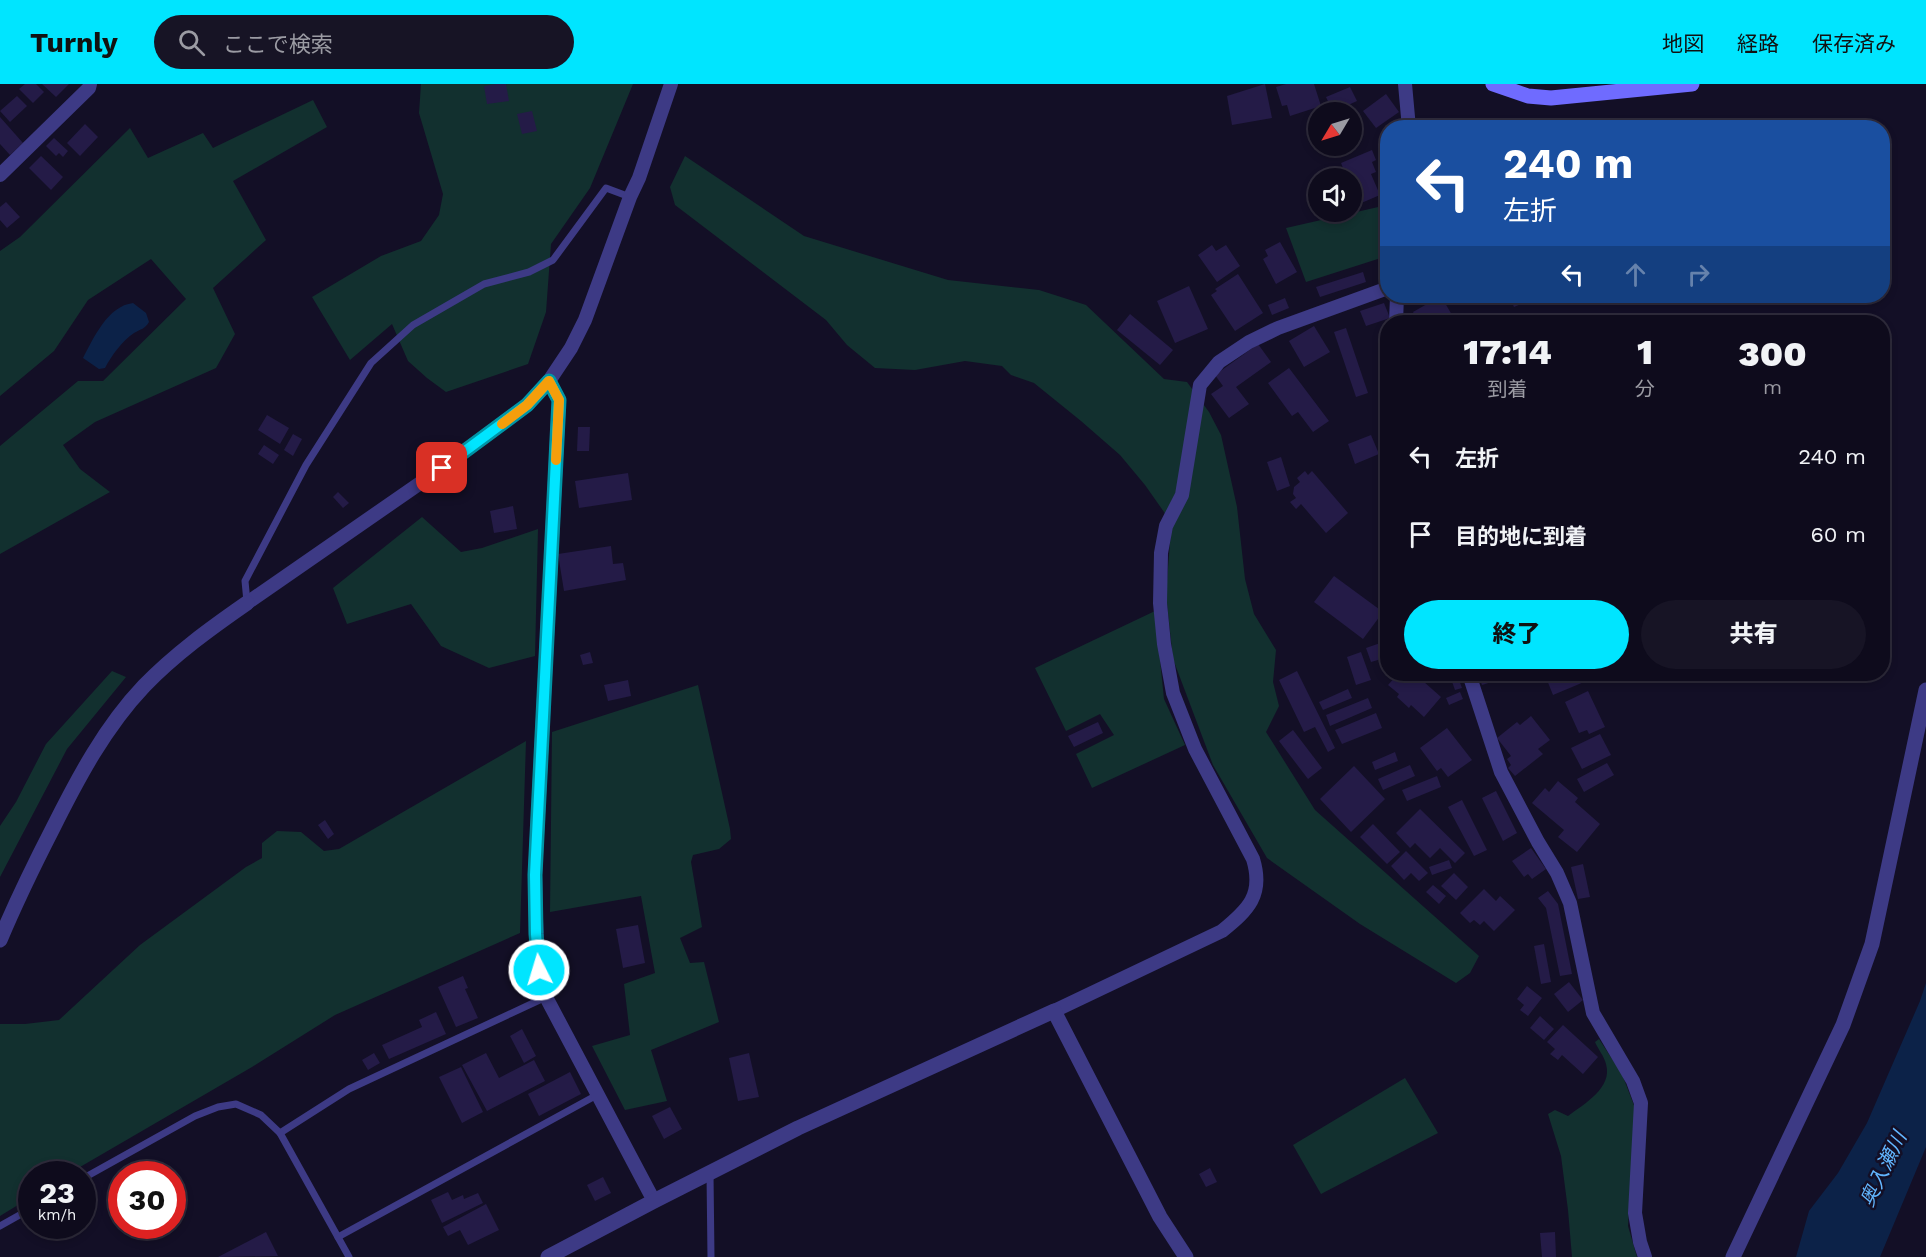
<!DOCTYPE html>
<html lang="ja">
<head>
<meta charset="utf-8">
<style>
	body { margin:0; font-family:"Work Sans","Noto Sans JP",sans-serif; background:#171425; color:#f1f3f6; height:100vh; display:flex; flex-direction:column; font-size:22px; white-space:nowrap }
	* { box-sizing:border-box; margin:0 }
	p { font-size:20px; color:#9b9ba3 }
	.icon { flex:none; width:33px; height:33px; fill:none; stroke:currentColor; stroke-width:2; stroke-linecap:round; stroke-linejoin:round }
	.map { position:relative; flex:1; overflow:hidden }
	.drawer { position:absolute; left:1380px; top:231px; width:510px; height:366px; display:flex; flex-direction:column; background:#0e0b1c; border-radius:24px; box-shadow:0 3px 9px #0003,0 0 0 2px #2e2b3b }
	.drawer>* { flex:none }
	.hud { position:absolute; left:1380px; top:36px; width:510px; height:183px; border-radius:24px; box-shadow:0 3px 9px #0003,0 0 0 2px #2e2b3b; background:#1a4fa0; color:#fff; overflow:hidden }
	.needle { width:39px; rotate:232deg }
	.controls { position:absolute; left:1308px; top:18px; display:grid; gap:12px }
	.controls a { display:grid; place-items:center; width:54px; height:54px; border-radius:50%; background:#0e0b1c; box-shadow:0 3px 9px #0003,0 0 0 2px #2e2b3b; font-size:30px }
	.speed { position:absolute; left:18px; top:1077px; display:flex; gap:12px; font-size:30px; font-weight:700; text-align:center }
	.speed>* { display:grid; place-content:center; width:78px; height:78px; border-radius:50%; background:#0e0b1c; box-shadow:0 3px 9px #0003,0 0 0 2px #2e2b3b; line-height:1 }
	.speed small { font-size:15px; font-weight:400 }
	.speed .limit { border:9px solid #d22; background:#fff; color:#111 }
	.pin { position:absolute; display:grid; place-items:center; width:51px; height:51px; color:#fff; margin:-26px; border-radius:12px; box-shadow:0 3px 9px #0006 }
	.me { position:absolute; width:66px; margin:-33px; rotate:355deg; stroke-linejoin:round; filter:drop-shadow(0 0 4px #0008) }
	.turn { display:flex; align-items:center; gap:21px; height:126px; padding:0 24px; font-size:27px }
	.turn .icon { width:78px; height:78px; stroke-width:2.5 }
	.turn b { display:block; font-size:42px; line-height:51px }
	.lanes { display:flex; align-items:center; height:57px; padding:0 24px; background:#0003; justify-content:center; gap:30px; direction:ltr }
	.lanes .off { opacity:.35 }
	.eta { display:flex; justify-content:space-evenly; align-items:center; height:102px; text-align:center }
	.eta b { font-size:36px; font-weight:800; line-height:42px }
	.cta { display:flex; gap:12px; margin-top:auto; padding:12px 24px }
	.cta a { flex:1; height:69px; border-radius:36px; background:#00e5ff; color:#111; font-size:24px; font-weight:800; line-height:69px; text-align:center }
	.cta a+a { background:#171425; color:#f1f3f6 }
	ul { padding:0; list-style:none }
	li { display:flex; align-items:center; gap:18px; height:78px; padding:0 24px }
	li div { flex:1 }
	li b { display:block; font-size:22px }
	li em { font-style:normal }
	header { display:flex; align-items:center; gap:36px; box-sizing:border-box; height:84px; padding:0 30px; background:#00e5ff; color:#111 }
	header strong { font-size:28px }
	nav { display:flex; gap:33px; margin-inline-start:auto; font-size:21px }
	.search { width:420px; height:54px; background:#171425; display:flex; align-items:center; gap:15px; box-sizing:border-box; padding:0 21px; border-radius:33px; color:#9b9ba3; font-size:22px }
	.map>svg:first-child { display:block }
</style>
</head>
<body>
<header>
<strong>Turnly</strong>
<div class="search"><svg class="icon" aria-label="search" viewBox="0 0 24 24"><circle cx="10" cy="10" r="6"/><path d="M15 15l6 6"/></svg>ここで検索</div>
<nav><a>地図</a><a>経路</a><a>保存済み</a></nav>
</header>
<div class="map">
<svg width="1926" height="1173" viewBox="0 0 1926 1173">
	<rect width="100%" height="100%" fill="#130f26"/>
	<g fill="#12302f">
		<polygon points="421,0 633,0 590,104 551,160 546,228 528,280 446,308 427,294 408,277 392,240 350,276 312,213 381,172 421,157 439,131 443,110 419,29"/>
		<polygon points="313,16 327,43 233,97 266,156 213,204 235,250 216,284 95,338 63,361 80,385 110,408 0,470 0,362 78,297 103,297 186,215 151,175 88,216 54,267 0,312 0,167 20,153 130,44 148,74 203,49 213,64"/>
		<polygon points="685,72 804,152 948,196 1039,206 1086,221 1164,295 1187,298 1209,328 1221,351 1237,423 1245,495 1254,530 1276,566 1273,598 1279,622 1266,648 1315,726 1479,872 1470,889 1456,899 1360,840 1267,774 1213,681 1173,575 1166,510 1171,446 1164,428 1145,401 1120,371 1081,337 1034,299 1011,291 1002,282 965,277 915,286 875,284 847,261 826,236 675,121 670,103"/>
		<polygon points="1387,121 1387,154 1384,173 1306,198 1286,144"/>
		<polygon points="422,433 461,468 482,464 538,445 535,572 489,584 441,562 411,520 347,540 333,504"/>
		<polygon points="1155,527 1164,615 1185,661 1092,704 1076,670 1114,651 1100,630 1066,647 1035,584"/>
		<polygon points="112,587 126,593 67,665 0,793 0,742 16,718 46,660"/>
		<polygon points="698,601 730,745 731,755 719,765 693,771 691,778 702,843 680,854 690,879 704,878 719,938 651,966 667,1017 625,1026 592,962 630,951 624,900 655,889 641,812 550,828 552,648"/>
		<polygon points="526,657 520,849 335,931 252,983 68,1090 32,1090 31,1113 0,1132 0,940 25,940 59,936 140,861 246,783 262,774 262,759 277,747 301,748 324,767 339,765"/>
		<path d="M1599 955 1622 990 1635 1024 1628 1142 1637 1173H1572L1568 1126 1561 1072 1548 1030 1555 1026 1568 1032C1584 1020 1613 1004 1606 980 1604 972 1598 965 1595 958Z"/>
		<polygon points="1405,994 1438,1049 1321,1110 1293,1061"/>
	</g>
	<g fill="#0c2248">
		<path d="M133 219 146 229 149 238C145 245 141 245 134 249 122 257 112 271 105 284L99 285 83 274C94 253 108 222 133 219Z"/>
		<polygon points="1926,899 1926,1063 1880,1173 1796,1173 1809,1127 1838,1089 1867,1039 1920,917"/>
	</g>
	<g fill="#241b47">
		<polygon points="25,0 36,0 44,8 33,19 19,5"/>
		<polygon points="42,0 69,0 56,13"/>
		<polygon points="496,0 506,0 509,17 487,20 484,2"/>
		<polygon points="1265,0 1272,34 1232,41 1227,12"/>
		<polygon points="1286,0 1314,0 1321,22 1290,32 1287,21 1282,22 1276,3"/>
		<polygon points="1350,3 1357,17 1333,28 1326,13"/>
		<polygon points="1386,10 1399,28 1376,44 1363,27"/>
		<polygon points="17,12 27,22 10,38 0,27"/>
		<polygon points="532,27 537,47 522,50 517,30"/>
		<polygon points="0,33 23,59 10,71 0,60"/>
		<polygon points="85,40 98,53 80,72 67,59"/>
		<polygon points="1356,40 1361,52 1352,56 1352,42"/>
		<polygon points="54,54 68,67 63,73 59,69 56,72 46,62"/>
		<polygon points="1372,66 1376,76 1372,78 1376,88 1371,90 1380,111 1359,120 1355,111 1352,112 1352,94 1342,94 1339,86 1343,84 1341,79"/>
		<polygon points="41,72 63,93 51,106 29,84"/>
		<polygon points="6,118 20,133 7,144 0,136 0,123"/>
		<polygon points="1280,158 1297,188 1276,200 1263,175 1268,172 1265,166"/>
		<polygon points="1212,161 1216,167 1226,161 1240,182 1217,198 1198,171"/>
		<polygon points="1363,188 1366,198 1320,213 1316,203"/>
		<polygon points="1238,190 1263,229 1235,247 1211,211 1217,207 1215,205"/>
		<polygon points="1189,202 1208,245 1175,259 1157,217"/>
		<polygon points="1441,212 1456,238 1415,238 1418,237 1413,228"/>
		<polygon points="1509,212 1530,212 1531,216 1514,223"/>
		<polygon points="1285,214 1289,224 1272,231 1268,221"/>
		<polygon points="1384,219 1390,234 1366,242 1360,227"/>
		<polygon points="1130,230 1173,266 1160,281 1117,246"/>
		<polygon points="1314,242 1330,268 1304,283 1289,257"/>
		<polygon points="1346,244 1368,309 1356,313 1334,248"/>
		<polygon points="1258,260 1271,278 1236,303 1249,320 1229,334 1211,310 1223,302 1215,291"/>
		<polygon points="1289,284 1329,337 1313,348 1298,328 1292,332 1268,299"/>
		<polygon points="267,331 289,344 280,360 258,346"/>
		<polygon points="578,343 590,343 589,367 577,367"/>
		<polygon points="293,350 302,355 293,372 284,366"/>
		<polygon points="1371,351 1379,370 1355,380 1348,360"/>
		<polygon points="264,361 279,371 273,380 258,370"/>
		<polygon points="1281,373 1290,402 1277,407 1267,378"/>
		<polygon points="1305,387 1308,391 1312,387 1348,429 1326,449 1301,420 1296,425 1290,418 1296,414 1293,410 1294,403 1300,398 1297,394"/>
		<polygon points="628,389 632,416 579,424 575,397"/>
		<polygon points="338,408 349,419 343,424 333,413"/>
		<polygon points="513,422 517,445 494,449 490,427"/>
		<polygon points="611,462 613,480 623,479 626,496 564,507 558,470"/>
		<polygon points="1334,492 1383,528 1363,555 1314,518"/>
		<polygon points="1388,501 1388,519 1378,510"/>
		<polygon points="1386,557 1388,573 1371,578 1366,564"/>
		<polygon points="590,568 593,579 583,581 580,571"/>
		<polygon points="1361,568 1371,596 1356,601 1347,573"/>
		<polygon points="1297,587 1335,664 1328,668 1315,643 1304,648 1279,596"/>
		<polygon points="1398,590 1415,590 1441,613 1424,633 1411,621 1409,624 1397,613 1399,610 1388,601"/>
		<polygon points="1457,590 1462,604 1455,606 1450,592"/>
		<polygon points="1478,590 1506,590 1507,593 1482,601"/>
		<polygon points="1563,590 1595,590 1596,593 1553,611 1547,596"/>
		<polygon points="628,596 631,612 608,617 604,601"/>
		<polygon points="1348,605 1352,614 1323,626 1319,618"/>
		<polygon points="1588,607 1605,643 1589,650 1587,646 1579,649 1565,618"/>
		<polygon points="1460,608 1463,615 1449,621 1446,614"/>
		<polygon points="1368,614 1372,624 1330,642 1326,631"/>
		<polygon points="1376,629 1382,644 1342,660 1335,646"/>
		<polygon points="1531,632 1550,656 1538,665 1543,670 1515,692 1508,684 1511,681 1507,675 1511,672 1497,654 1517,638 1520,641"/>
		<polygon points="1098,638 1103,649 1074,663 1068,652"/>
		<polygon points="1447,644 1472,676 1448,693 1441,684 1437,687 1420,664"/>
		<polygon points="1293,646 1322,684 1308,695 1279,657"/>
		<polygon points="1600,650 1611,671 1582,685 1571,664"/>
		<polygon points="1395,668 1398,677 1375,686 1372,678"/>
		<polygon points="1607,679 1614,691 1584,708 1577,695"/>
		<polygon points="1410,681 1415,692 1383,706 1378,695"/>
		<polygon points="1354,682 1385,715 1351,748 1320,715"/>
		<polygon points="1437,692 1441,703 1407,717 1402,706"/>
		<polygon points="1558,697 1578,714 1575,718 1600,740 1577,768 1558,753 1564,746 1532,719 1545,704 1549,708"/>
		<polygon points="1496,707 1517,749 1503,757 1482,714"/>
		<polygon points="1462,716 1487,766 1474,772 1448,723"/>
		<polygon points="1420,725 1465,769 1455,779 1440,764 1430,774 1415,759 1410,764 1396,749"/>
		<polygon points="325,736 334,750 328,755 318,741"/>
		<polygon points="1373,740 1400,768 1387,780 1360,753"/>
		<polygon points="1531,764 1546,785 1532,795 1528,790 1524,793 1512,777"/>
		<polygon points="1406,767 1428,789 1419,797 1411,789 1404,796 1391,782"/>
		<polygon points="1449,776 1452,784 1432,791 1429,783"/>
		<polygon points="1583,780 1590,813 1578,815 1571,783"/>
		<polygon points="1454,789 1468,803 1456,816 1441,802"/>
		<polygon points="1433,801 1446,812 1439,820 1426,808"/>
		<polygon points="1484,805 1496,817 1500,812 1515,826 1494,847 1484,837 1480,841 1474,836 1470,839 1460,829"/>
		<polygon points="1548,807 1558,820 1572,890 1560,892 1546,824 1538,814"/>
		<polygon points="638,841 645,879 623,884 616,845"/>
		<polygon points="1544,860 1551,898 1541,900 1534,862"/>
		<polygon points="463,892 468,904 465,905 478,934 456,943 438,903"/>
		<polygon points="1569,898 1583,916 1568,928 1554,910"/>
		<polygon points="1527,902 1542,914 1528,932 1520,926 1524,921 1517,915"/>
		<polygon points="436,928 446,950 389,975 382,961 422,943 419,936"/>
		<polygon points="1540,932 1554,945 1544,956 1530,944"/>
		<polygon points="1563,941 1598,973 1583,990 1562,971 1558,976 1550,970 1555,965 1547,958"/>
		<polygon points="522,945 536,972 524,979 510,952"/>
		<polygon points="374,969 380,979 368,986 362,976"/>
		<polygon points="486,969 499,994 534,976 545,997 487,1027 462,981"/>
		<polygon points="749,969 759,1013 738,1017 729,974"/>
		<polygon points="461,983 483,1028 462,1039 439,993"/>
		<polygon points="570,988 581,1010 539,1032 528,1010"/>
		<polygon points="670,1023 682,1045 664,1055 652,1032"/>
		<polygon points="1210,1084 1217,1098 1206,1103 1199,1090"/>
		<polygon points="603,1093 611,1109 595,1117 587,1101"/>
		<polygon points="448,1108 452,1116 463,1111 464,1115 478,1109 483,1119 442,1139 431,1116"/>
		<polygon points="486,1120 499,1146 468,1161 460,1146 448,1152 443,1143"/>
		<polygon points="266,1148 278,1172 218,1173"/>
		<polygon points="1555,1148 1556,1173 1542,1173 1540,1149"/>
	</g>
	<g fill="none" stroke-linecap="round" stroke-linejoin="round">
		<g stroke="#3d3a85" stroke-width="7">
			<polyline points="247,518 245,497 306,381 371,279 413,241 484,200 529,188 553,176 606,104 630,113"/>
			<polyline points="280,1049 349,1005 546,913"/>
			<polyline points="710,1090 711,1173"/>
			<polyline points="82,1095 195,1032 218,1023 236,1020 261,1031 280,1049 349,1173"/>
			<polyline points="0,1142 32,1124"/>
			<polyline points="338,1153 597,1011"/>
		</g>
		<g stroke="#3d3a85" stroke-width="14">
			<polyline points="1405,0 1409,44"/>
			<polyline points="0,91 89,4 90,0"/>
			<polyline points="1396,238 1397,212"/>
			<path d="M549 297 559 316 535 791C536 834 535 870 546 913L654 1117"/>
			<polyline points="247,519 442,384 527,321 549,297 571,264 585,236 630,113 639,94 671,0"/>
			<polyline points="1469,590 1501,688 1538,758 1557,789 1570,819 1593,929 1633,997 1641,1019 1635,1129 1640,1158 1645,1173"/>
			<path d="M1054 927 1222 847C1248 826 1264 811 1253 775L1195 665 1173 609 1164 560 1160 519 1161 469 1166 442 1182 411 1200 301 1219 278 1249 258 1278 244 1388 204"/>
		</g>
		<g stroke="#3d3a85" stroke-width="15">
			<path d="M0 856C16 818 34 781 53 744 78 694 105 643 144 602 175 570 211 544 247 519"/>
			<polyline points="548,1173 654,1117 798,1044 1054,927 1160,1133 1186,1173"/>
			<polyline points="1733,1173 1843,941 1872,860 1926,606"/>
		</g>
		<polyline stroke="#6f6bff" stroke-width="15" points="1493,0 1528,12 1551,14 1692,0"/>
	</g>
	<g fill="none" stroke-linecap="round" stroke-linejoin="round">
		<g stroke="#0095a6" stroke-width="15">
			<polyline id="route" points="442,384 527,321 549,297 559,316 535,791 536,850 539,886"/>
		</g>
		<use href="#route" stroke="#00e5ff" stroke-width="10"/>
		<polyline stroke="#f59e0b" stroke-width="10" points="502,340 527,321 549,297 559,316 556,376"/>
	</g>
	<g text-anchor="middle" stroke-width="5" stroke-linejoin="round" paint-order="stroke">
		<g font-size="20" font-style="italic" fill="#62b6ff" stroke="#130f26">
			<text transform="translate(1883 1085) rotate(-64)" y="7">奥入瀬川</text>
		</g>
	</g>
</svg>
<div class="controls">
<a><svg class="needle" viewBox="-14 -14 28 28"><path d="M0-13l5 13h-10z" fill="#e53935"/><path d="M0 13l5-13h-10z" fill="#9b9ba3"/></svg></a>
<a><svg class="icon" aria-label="sound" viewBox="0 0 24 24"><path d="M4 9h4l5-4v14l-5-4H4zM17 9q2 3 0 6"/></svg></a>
</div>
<div class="speed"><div>23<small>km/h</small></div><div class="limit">30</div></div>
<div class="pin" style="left:442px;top:384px;background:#d93025"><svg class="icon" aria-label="arrive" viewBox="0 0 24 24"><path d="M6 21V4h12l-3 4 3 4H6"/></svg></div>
<svg class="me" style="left:539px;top:886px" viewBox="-20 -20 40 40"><circle r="17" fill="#00e5ff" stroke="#fff" stroke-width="3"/><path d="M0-11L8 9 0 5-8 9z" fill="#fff"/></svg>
<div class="hud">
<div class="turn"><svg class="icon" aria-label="left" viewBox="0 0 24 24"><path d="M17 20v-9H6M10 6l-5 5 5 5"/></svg><div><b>240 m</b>左折</div></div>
<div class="lanes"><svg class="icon" aria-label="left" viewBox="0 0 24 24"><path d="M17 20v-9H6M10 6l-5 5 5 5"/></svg><svg class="icon off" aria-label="ahead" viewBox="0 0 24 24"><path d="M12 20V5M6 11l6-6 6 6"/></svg><svg class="icon off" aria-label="right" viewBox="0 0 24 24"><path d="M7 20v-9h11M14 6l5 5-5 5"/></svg></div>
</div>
<section class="drawer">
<div class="eta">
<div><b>17:14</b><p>到着</p></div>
<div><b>1</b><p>分</p></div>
<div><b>300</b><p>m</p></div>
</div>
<ul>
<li><svg class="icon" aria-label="left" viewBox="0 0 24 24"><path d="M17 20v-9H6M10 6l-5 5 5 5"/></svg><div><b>左折</b></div><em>240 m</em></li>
<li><svg class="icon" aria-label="arrive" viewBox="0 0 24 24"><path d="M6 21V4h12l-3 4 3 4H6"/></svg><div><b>目的地に到着</b></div><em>60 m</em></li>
</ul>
<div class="cta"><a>終了</a><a>共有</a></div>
</section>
</div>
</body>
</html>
